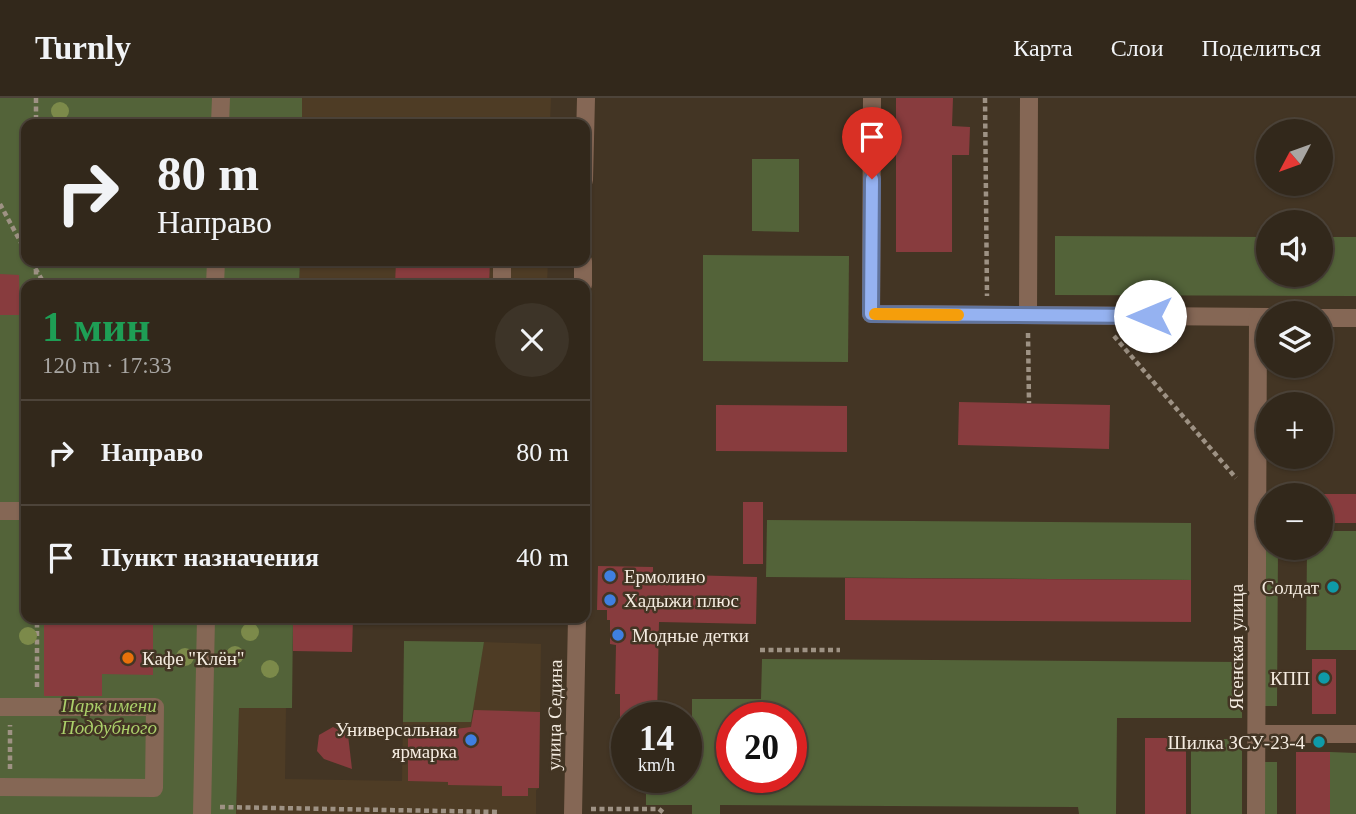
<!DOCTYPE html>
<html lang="ru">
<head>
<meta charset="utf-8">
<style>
	body { margin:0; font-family:Georgia,serif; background:#3d3428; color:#f1f3f6; height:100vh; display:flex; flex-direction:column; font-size:26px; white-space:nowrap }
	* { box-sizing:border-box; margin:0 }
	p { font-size:23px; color:#a8a6a3 }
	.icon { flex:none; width:38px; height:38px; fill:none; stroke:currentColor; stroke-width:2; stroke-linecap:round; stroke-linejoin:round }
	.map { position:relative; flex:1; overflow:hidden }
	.side { position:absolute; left:21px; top:182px; width:569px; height:343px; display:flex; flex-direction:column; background:#32281b; border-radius:14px; box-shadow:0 2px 5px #0004,0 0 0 2px #4d443a }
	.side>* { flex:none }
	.banner { position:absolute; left:21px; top:21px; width:569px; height:147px; border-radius:14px; box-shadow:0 2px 5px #0004,0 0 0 2px #4d443a; background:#32281b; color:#f1f3f6; overflow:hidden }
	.needle { width:46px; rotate:229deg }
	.fabs { position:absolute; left:1256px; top:21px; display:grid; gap:14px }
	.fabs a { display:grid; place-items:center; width:77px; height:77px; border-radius:50%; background:#32281b; box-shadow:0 2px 5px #0004,0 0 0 2px #4d443a; font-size:35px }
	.speed { position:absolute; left:611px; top:604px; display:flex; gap:14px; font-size:35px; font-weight:700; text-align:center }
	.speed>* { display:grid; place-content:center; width:91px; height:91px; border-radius:50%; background:#32281b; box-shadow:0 2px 5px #0004,0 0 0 2px #4d443a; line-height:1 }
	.speed small { font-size:18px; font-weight:400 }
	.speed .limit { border:10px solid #d22; background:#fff; color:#111 }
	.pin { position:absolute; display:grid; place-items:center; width:60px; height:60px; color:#fff; margin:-72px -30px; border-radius:50% 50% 50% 0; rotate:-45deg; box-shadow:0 0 7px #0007 }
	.pin .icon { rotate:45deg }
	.me { position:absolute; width:77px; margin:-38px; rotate:270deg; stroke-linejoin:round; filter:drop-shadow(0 0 5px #0008) }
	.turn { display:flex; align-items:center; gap:24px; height:147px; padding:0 21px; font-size:32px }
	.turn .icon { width:91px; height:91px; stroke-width:2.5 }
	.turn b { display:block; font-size:49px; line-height:60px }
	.round { display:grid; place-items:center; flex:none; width:74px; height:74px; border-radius:37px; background:#3d3428 }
	.summary { display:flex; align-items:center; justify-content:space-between; height:119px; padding:0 21px }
	h1 { font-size:42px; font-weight:800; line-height:52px; color:#1e9e55 }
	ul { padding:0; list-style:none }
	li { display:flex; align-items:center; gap:21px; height:105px; padding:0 21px; border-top:2px solid #4d443a }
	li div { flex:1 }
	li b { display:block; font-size:26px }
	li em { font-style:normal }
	header { display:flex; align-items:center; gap:42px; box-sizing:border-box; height:98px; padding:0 35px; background:#32281b; border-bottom:2px solid #4d443a }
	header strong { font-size:33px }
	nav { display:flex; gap:38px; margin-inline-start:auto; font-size:24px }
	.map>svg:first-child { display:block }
</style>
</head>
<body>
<header>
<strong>Turnly</strong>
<nav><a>Карта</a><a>Слои</a><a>Поделиться</a></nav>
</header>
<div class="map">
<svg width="1356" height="716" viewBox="0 0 1356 716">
	<rect width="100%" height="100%" fill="#433524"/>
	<g fill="#4e3c25">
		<polygon points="302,0 551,0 550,26 302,26"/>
		<polygon points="300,163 548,163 547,187 299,187"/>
		<polygon points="484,544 541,546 539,690 536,692 536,716 236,716 239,609 286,610 285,681 402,683 403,624 470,623"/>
	</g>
	<g fill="#536339" fill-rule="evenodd">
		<polygon points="0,0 302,0 302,26 26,26 26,163 300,163 299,187 26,187 26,520 293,520 292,610 239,610 236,716 0,716"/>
		<polygon points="752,61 799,61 799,134 752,133"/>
		<polygon points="1055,138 1269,139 1269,177 1321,177 1321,139 1356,139 1356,198 1055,197"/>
		<polygon points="703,157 849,158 848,264 703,263"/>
		<polygon points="767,422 1191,425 1191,482 766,479"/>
		<polygon points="1264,432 1269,432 1269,450 1278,450 1277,608 1264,608"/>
		<polygon points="1321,433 1356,433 1356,552 1306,552 1307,450 1321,450"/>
		<polygon points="404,543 484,544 471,624 403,624"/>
		<path d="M762 561 1242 564V620H1117L1116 716H1079L1078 709 720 707V716H692V707H646V679H686V643L692 642V601H761ZM732 620H791V679H732Z"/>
		<rect x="1191" y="641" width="51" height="75"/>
		<polygon points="1330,654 1356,655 1356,716 1330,716"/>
		<rect x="1264" y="664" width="13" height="52"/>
	</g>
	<g fill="#883c3e">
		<polygon points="896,0 953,0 952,28 970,29 969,57 952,57 952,154 896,154"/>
		<polygon points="396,163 490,163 489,187 395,187"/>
		<polygon points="0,176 19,177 20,217 0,217"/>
		<polygon points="959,304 1110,307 1109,351 958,347"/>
		<polygon points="716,307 847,308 847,354 716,353"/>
		<rect x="1321" y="396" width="35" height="29"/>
		<rect x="743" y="404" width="20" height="62"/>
		<polygon points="598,468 653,469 653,476 757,479 756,526 659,524 657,620 620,620 620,596 615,596 616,547 610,546 610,522 607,522 607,512 597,512"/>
		<polygon points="845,480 1191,482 1191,524 845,522"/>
		<polygon points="44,520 153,520 153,577 102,576 102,598 44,598"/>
		<polygon points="293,520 353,520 352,554 293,553"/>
		<rect x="1312" y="561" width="24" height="55"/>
		<polygon points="474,612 540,614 539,690 528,690 528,698 502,698 502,688 448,687 448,684 408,683 408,637 471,629"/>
		<polygon points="333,629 348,637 352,671 324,661 317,653 319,637"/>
		<rect x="1145" y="640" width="41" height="76"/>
		<rect x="1296" y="654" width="34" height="62"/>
	</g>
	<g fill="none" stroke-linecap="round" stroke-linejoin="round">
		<g stroke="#9e9284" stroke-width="4.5" stroke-dasharray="5 3.5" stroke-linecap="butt">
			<polyline points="36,0 36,26"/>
			<polyline points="985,0 987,198"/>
			<polyline points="0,106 26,154"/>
			<polyline points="31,163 45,187"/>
			<polyline points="36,163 36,187"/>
			<polyline points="1028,235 1029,305"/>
			<polyline points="1114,238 1236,380"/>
			<polyline points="760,552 840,552"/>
			<polyline points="37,589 37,520"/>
			<polyline points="10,671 10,627"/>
			<polyline points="220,709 499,714"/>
			<polyline points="591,711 659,711 665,716"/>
		</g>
		<g stroke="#856755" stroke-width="18">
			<polyline points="872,0 871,216 1269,219"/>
			<polyline points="220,26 221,0"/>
			<polyline points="584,82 586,0"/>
			<polyline points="215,187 216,163"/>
			<polyline points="502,187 502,163"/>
			<polyline points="583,187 583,163"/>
			<polyline points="1028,217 1029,0"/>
			<polyline points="1321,220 1356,220"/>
			<polyline points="0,413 26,413"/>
			<polyline points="0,609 155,609 154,690 0,689"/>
			<polyline points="1257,636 1356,636"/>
			<polyline points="202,716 206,520"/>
			<polyline points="573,716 577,520"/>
			<polyline points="1256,716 1258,219"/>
		</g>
	</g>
	<g fill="#7c8a4a">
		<circle cx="60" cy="13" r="9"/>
		<circle cx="250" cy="534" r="9"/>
		<circle cx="28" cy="538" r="9"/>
		<circle cx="235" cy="557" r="9"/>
		<circle cx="185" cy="559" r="9"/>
		<circle cx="270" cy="571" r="9"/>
	</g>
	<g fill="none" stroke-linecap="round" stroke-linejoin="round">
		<g stroke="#61749d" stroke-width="18">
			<polyline id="route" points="872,81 871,216 1150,218"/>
		</g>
		<use href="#route" stroke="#95b2f1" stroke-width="12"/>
		<polyline stroke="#f59e0b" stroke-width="12" points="875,216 958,217"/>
	</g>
	<g fill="#3f7fe0" stroke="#433524" stroke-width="2.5">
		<circle cx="610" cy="478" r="7"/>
		<circle cx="610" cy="502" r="7"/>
		<circle cx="618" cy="537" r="7"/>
		<circle cx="471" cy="642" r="7"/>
	</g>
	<g fill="#0f9aa8" stroke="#433524" stroke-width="2.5">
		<circle cx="1333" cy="489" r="7"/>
		<circle cx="1324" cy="580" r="7"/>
		<circle cx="1319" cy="644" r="7"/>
	</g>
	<circle fill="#e8710a" stroke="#433524" stroke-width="2.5" cx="128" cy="560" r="7"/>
	<g text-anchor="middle" stroke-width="5" stroke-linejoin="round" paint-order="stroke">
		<g font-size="19" fill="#f5ece1" stroke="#433524" text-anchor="start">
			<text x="624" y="485">Ермолино</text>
			<text x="1319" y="496" text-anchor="end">Солдат</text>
			<text x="624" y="509">Хадыжи плюс</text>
			<text x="632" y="544">Модные детки</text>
			<text x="142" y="567">Кафе "Клён"</text>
			<text x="1310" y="587" text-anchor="end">КПП</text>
			<text x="457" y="638" text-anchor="end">Универсальная<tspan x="457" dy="22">ярмарка</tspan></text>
			<text x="1305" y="651" text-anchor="end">Шилка ЗСУ-23-4</text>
		</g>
		<g font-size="19" fill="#f5ece1" stroke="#433524">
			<text transform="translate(1236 549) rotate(-90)" y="7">Ясенская улица</text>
			<text transform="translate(554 617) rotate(-89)" y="7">улица Седина</text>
		</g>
		<g font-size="19" font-style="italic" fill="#abcf6a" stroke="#433524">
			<text x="109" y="614">Парк имени<tspan x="109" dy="22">Поддубного</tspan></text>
		</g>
	</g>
</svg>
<div class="fabs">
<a><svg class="needle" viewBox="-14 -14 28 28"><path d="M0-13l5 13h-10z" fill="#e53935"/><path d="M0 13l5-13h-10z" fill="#a8a6a3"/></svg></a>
<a><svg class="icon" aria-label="sound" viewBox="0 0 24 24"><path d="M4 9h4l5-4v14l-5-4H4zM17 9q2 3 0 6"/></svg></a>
<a><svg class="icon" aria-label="layers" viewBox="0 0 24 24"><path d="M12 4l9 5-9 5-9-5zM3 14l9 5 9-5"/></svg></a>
<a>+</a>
<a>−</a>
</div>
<div class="speed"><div>14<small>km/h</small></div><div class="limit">20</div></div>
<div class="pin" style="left:872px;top:81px;background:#d93025"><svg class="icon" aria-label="arrive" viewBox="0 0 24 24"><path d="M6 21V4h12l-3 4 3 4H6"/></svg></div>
<svg class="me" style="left:1150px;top:218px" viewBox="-20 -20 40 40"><circle r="19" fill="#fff"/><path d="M0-13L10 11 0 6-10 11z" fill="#95b2f1"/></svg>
<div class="banner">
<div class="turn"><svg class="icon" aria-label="right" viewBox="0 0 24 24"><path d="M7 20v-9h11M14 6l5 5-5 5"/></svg><div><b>80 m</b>Направо</div></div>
</div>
<section class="side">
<div class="summary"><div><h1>1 мин</h1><p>120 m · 17:33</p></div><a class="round"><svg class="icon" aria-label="close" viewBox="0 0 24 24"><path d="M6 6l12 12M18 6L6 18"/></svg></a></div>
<ul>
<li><svg class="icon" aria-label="right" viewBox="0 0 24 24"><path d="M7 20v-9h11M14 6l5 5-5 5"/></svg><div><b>Направо</b></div><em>80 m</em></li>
<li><svg class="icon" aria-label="arrive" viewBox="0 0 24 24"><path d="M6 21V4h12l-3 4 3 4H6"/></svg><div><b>Пункт назначения</b></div><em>40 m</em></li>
</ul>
</section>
</div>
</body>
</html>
